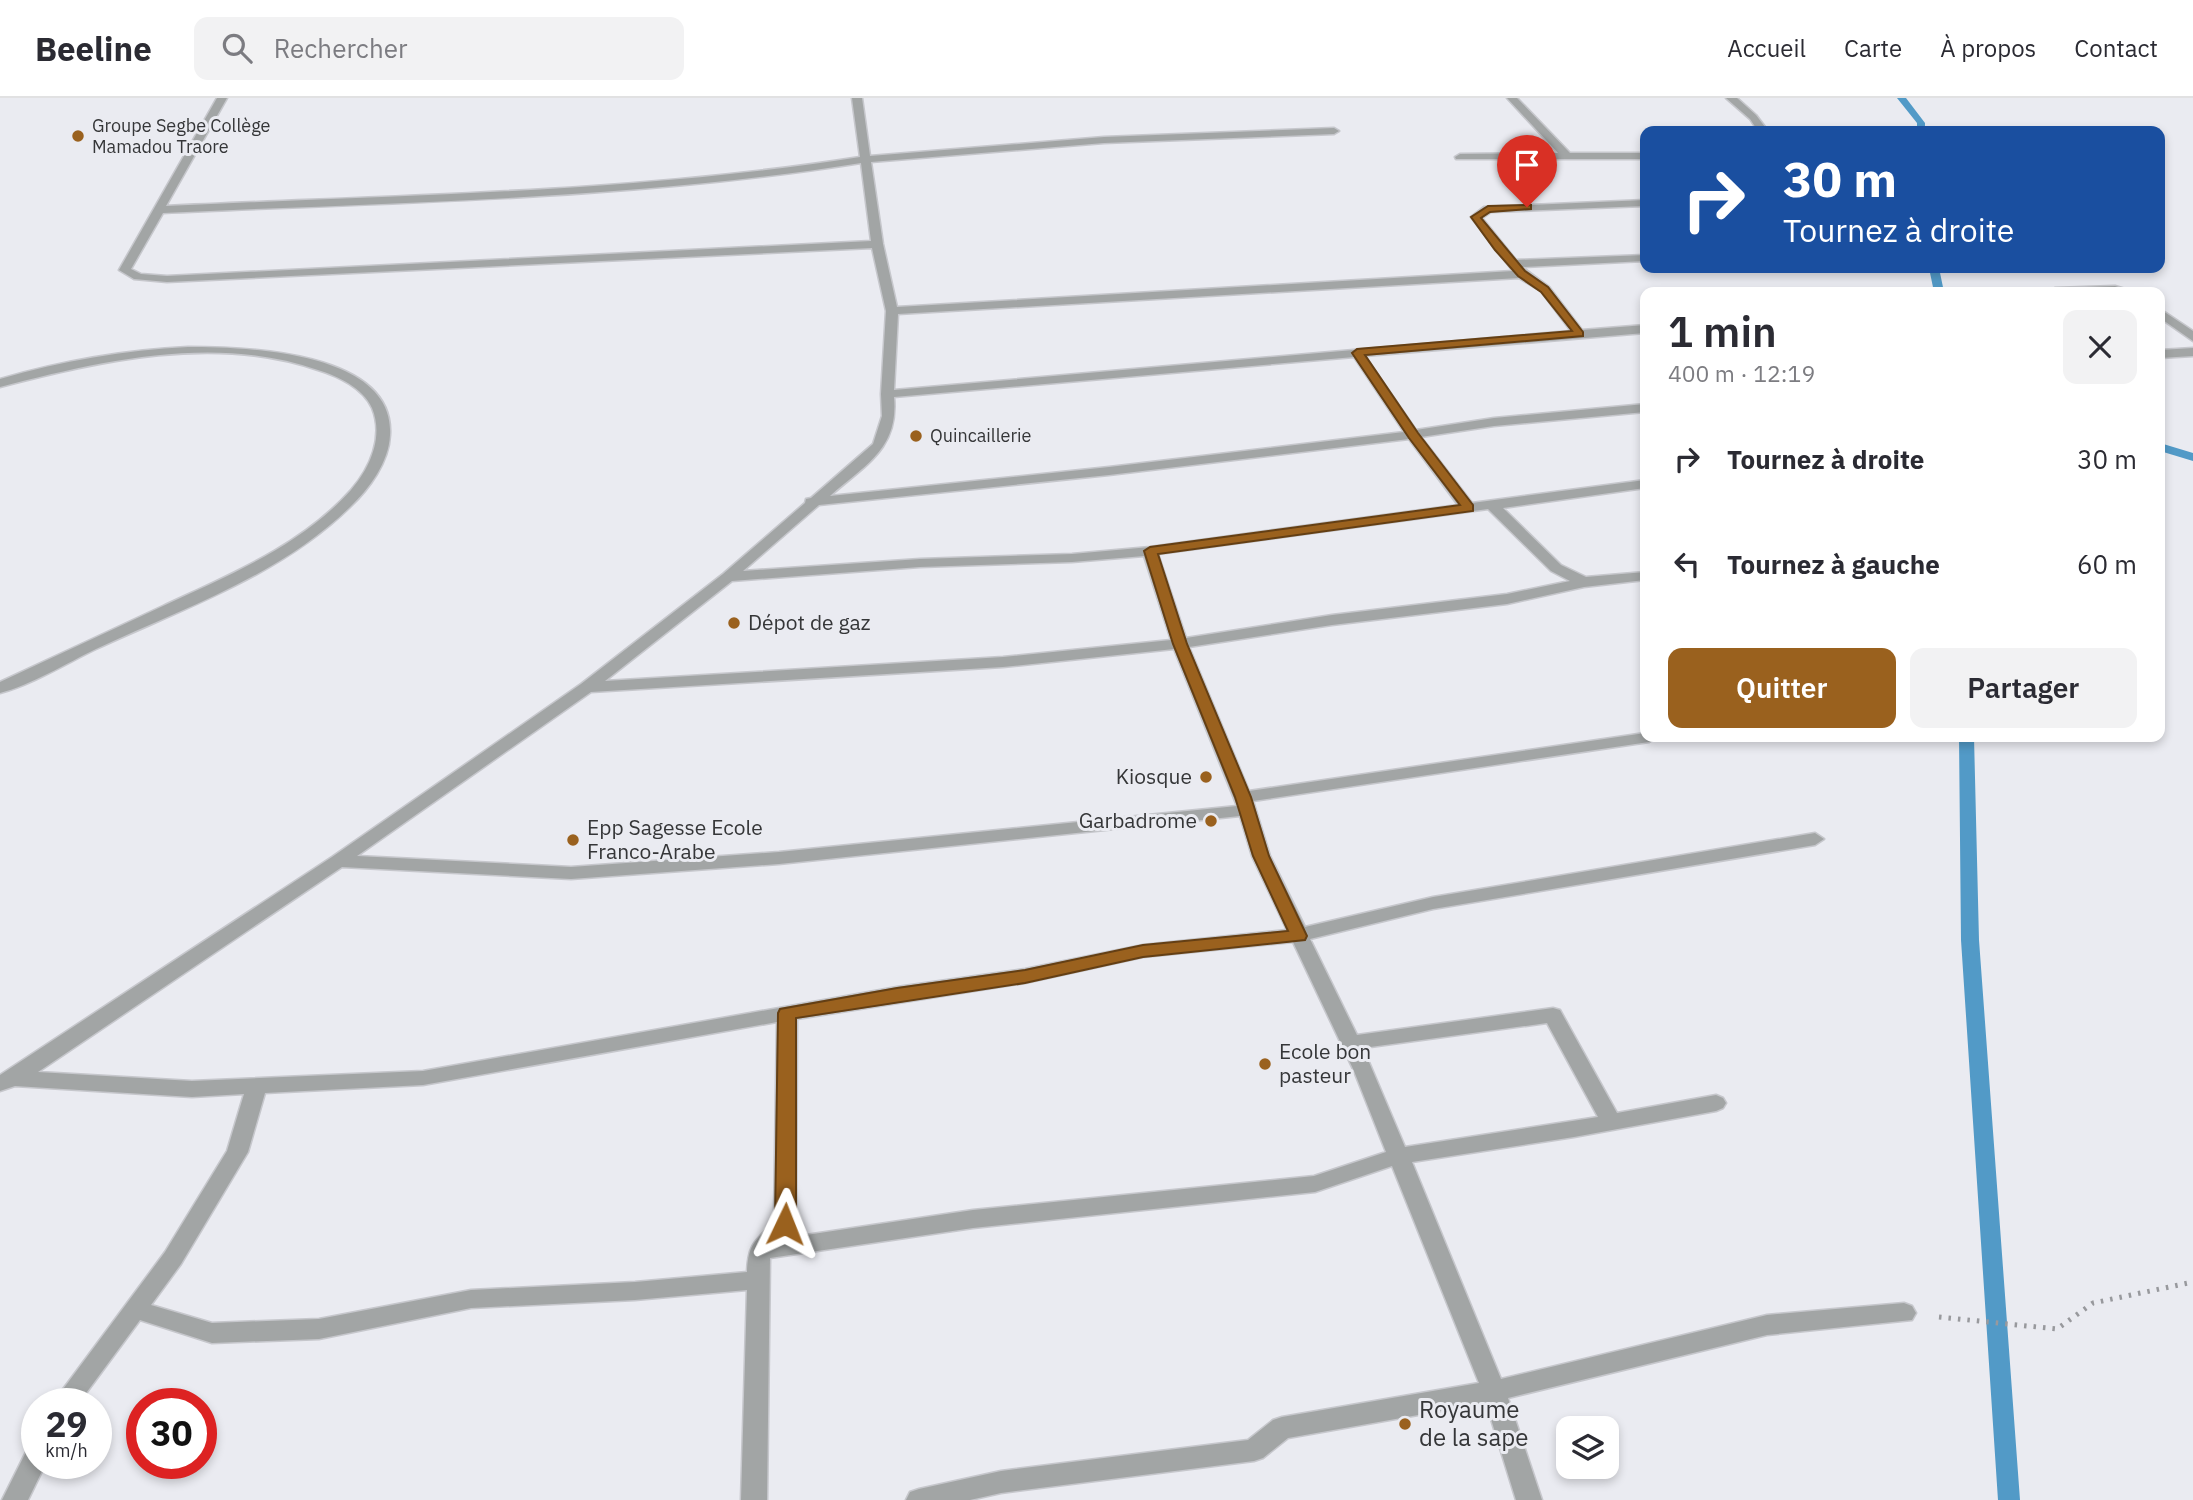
<!DOCTYPE html>
<html lang="fr">
<head>
<meta charset="utf-8">
<style>
	body { margin:0; font-family:"IBM Plex Sans",sans-serif; background:#f2f2f3; color:#2b2b33; height:100vh; display:flex; flex-direction:column; font-size:26px; white-space:nowrap }
	* { box-sizing:border-box; margin:0 }
	p { font-size:23px; color:#7c7c81 }
	.icon { flex:none; width:38px; height:38px; fill:none; stroke:currentColor; stroke-width:2; stroke-linecap:round; stroke-linejoin:round }
	.map { position:relative; flex:1; overflow:hidden }
	.panel { position:absolute; left:1640px; top:189px; width:525px; height:455px; display:flex; flex-direction:column; background:#fff; border-radius:14px; box-shadow:0 4px 10px #0003 }
	.panel>* { flex:none }
	.banner { position:absolute; left:1640px; top:28px; width:525px; height:147px; border-radius:14px; box-shadow:0 4px 10px #0003; background:#1a4fa0; color:#fff; overflow:hidden }
	.buttons { position:absolute; left:1556px; top:1318px; display:grid; gap:14px }
	.buttons a { display:grid; place-items:center; width:63px; height:63px; border-radius:14px; background:#fff; box-shadow:0 4px 10px #0003; font-size:35px }
	.speed { position:absolute; left:21px; top:1290px; display:flex; gap:14px; font-size:35px; font-weight:700; text-align:center }
	.speed>* { display:grid; place-content:center; width:91px; height:91px; border-radius:50%; background:#fff; box-shadow:0 4px 10px #0003; line-height:1 }
	.speed small { font-size:18px; font-weight:400 }
	.speed .limit { border:10px solid #d22; background:#fff; color:#111 }
	.pin { position:absolute; display:grid; place-items:center; width:60px; height:60px; color:#fff; margin:-72px -30px; border-radius:50% 50% 50% 0; rotate:-45deg; box-shadow:0 0 7px #0007 }
	.pin .icon { rotate:45deg }
	.me { position:absolute; width:77px; margin:-38px; rotate:2deg; stroke-linejoin:round; filter:drop-shadow(0 0 5px #0008) }
	.turn { display:flex; align-items:center; gap:24px; height:147px; padding:0 28px; font-size:32px }
	.turn .icon { width:91px; height:91px; stroke-width:2.5 }
	.turn b { display:block; font-size:49px; line-height:60px }
	.round { display:grid; place-items:center; flex:none; width:74px; height:74px; border-radius:14px; background:#f2f2f3 }
	.overview { display:flex; align-items:center; justify-content:space-between; height:119px; padding:0 28px }
	h1 { font-size:42px; font-weight:600; line-height:52px }
	.action { display:flex; gap:14px; margin-top:auto; padding:14px 28px }
	.action a { flex:1; height:80px; border-radius:14px; background:#9a611e; color:#fff; font-size:28px; font-weight:600; line-height:80px; text-align:center }
	.action a+a { background:#f2f2f3; color:#2b2b33 }
	ul { padding:0; list-style:none }
	li { display:flex; align-items:center; gap:21px; height:105px; padding:0 28px }
	li div { flex:1 }
	li b { display:block; font-size:26px }
	li em { font-style:normal }
	header { display:flex; align-items:center; gap:42px; box-sizing:border-box; height:98px; padding:0 35px; background:#fff; border-bottom:2px solid #e1e1e2 }
	header strong { font-size:33px }
	nav { display:flex; gap:38px; margin-inline-start:auto; font-size:24px }
	.search { width:490px; height:63px; background:#f2f2f3; display:flex; align-items:center; gap:18px; box-sizing:border-box; padding:0 24px; border-radius:14px; color:#7c7c81; font-size:26px }
	.map>svg:first-child { display:block }
</style>
</head>
<body>
<header>
<strong>Beeline</strong>
<div class="search"><svg class="icon" aria-label="search" viewBox="0 0 24 24"><circle cx="10" cy="10" r="6"/><path d="M15 15l6 6"/></svg>Rechercher</div>
<nav><a>Accueil</a><a>Carte</a><a>À propos</a><a>Contact</a></nav>
</header>
<div class="map">
<svg width="2193" height="1402" viewBox="0 0 2193 1402">
	<rect width="100%" height="100%" fill="#eaebf1"/>
	<g fill="none" stroke-linecap="round" stroke-linejoin="round">
		<g fill="#529ac7" fill-rule="evenodd">
			<polygon points="1897,0 1906,0 1925,25 1925,33 1917,33 1917,25"/>
			<polygon points="1929,170 1939,170 1944,194 1934,194"/>
			<polygon points="2160,345 2193,355 2193,363 2160,353"/>
			<polygon points="1959,639 1974,639 1979,842 2020,1402 1998,1402 1961,842"/>
		</g>
		<g stroke="#c6c7cc" stroke-width="3">
			<g id="minor">
				<path d="M217 0H227L166 108C397 97 631 95 860 59L852 0H862L870 58 1104 39 1334 30 1339 33 1334 36 1104 45 871 64 883 146 897 209 1513 173 1471 119 1484 109 1645 102V108L1491 114 1482 120 1516 162 1645 157V163L1522 169 1549 189 1582 232 1645 227V235L1365 258 1416 332 1494 320 1645 306V314L1494 328 1421 339 1472 405 1645 382V390L1503 410 1561 467 1586 479 1645 474V482L1584 489 1507 506 1332 527 1189 549 1249 693 1645 635V639H1657L1649 644 1253 703 1270 758 1305 829 1433 799 1815 735 1824 741 1815 747 1433 811 1310 841 1357 937 1553 910 1560 912 1617 1015 1716 997 1723 1000 1726 1005 1723 1010 1716 1013 1574 1039 1412 1064 1501 1281 1767 1217 1904 1205 1912 1208 1916 1215 1912 1222 1767 1237 1508 1300 1542 1402H1516L1486 1305 1288 1340 1263 1360 1254 1363 1001 1395 970 1402H906L910 1394 919 1391 1001 1373 1248 1342 1273 1322 1282 1319 1479 1285 1392 1068 1315 1094 973 1130 770 1160 767 1402H741L747 1192 635 1202 471 1210 319 1241 212 1245 140 1222 78 1306H52L165 1154 227 1053 244 996 192 999 15 988 0 993V977L332 759 581 586 723 476 805 405 806 401 811 400 873 346 882 318 881 296 886 213 872 150 167 184 134 181 119 172ZM861 65 871 143 167 178 141 176 131 171 163 115C395 104 630 102 861 65ZM1519 180 1541 193 1571 233 894 292 898 216ZM1354 259 1404 334 1109 369 830 398C865 367 899 351 894 299ZM1409 341 1458 407 1150 449 1072 456 920 461 743 473 819 407 1109 377ZM1488 411 1551 473 1570 483 1507 496 1332 517 1186 540 1158 456ZM1144 458 1171 542 1003 559 605 583 732 483 920 469 1072 464ZM1174 551 1237 708 779 754 571 769 357 758 591 594 1003 569ZM1240 718 1252 758 1287 832 1143 847 1025 871 897 889 423 973 192 983 38 974 342 769 571 781 779 766ZM1293 844 1354 973 1386 1054 1314 1078 973 1112 786 1140 796 1127 797 921 1025 885 1143 859ZM777 924 774 1124C755 1143 748 1146 747 1174L635 1184 471 1192 319 1221 212 1225 151 1207 181 1166 248 1054 265 995 423 987ZM1547 925 1598 1019 1405 1049 1363 950Z"/>
				<polygon points="1507,0 1517,0 1570,55 1645,55 1645,61 1456,61 1455,59 1460,56 1558,55"/>
				<polygon points="1726,0 1737,0 1756,17 1768,33 1758,33 1750,21"/>
				<polygon points="2115,188 2135,194 2049,194 2055,190"/>
				<polygon points="2160,211 2193,233 2193,243 2160,220"/>
				<path d="M188 249C245 249 395 253 390 337 389 364 369 391 350 409 281 477 182 511 96 551 67 565 31 587 0 595V584C54 559 109 533 163 508 229 477 301 448 351 392 370 370 384 339 372 310 363 290 338 278 318 272 215 236 101 263 0 289V281C62 263 124 252 188 249Z"/>
				<polygon points="2193,250 2193,258 2160,260 2160,252"/>
				<polygon points="37,1347 37,1365 46,1365 28,1402 2,1402 28,1350"/>
			</g>
		</g>
		<polyline stroke="#98999d" stroke-width="5" stroke-dasharray="2.5 7" stroke-linecap="butt" points="1939,1219 2057,1231 2093,1205 2193,1184"/>
		<use href="#minor" fill="#a2a5a5" fill-rule="evenodd"/>
	</g>
	<polygon fill="#9a611e" stroke="#643f14" stroke-width="2" points="1531,107 1531,111 1490,114 1481,120 1525,173 1548,189 1583,234 1583,238 1365,257 1418,335 1473,407 1473,413 1158,456 1187,546 1251,699 1269,758 1307,838 1305,842 1143,859 1025,885 796,920 796,1126 793,1132 785,1134 778,1132 775,1126 778,915 780,911 897,890 1025,872 1143,847 1288,833 1253,758 1235,699 1173,546 1144,453 1150,449 1460,407 1409,340 1352,255 1357,251 1572,233 1541,194 1518,178 1495,152 1471,119 1488,108"/>
	<g fill="#9a611e" stroke="#eaebf1" stroke-width="2.5">
		<circle cx="78" cy="38" r="7"/>
		<circle cx="916" cy="338" r="7"/>
		<circle cx="734" cy="525" r="7"/>
		<circle cx="1206" cy="679" r="7"/>
		<circle cx="1211" cy="723" r="7"/>
		<circle cx="573" cy="742" r="7"/>
		<circle cx="1265" cy="966" r="7"/>
		<circle cx="1405" cy="1326" r="7"/>
	</g>
	<g text-anchor="middle" stroke-width="6" stroke-linejoin="round" paint-order="stroke">
		<g font-size="18" fill="#353638" stroke="#eaebf1" text-anchor="start">
			<text x="92" y="34">Groupe Segbe Collège<tspan x="92" dy="21">Mamadou Traore</tspan></text>
			<text x="930" y="344">Quincaillerie</text>
		</g>
		<g font-size="21" fill="#353638" stroke="#eaebf1" text-anchor="start">
			<text x="748" y="532">Dépot de gaz</text>
			<text x="1192" y="686" text-anchor="end">Kiosque</text>
			<text x="1197" y="730" text-anchor="end">Garbadrome</text>
			<text x="587" y="737">Epp Sagesse Ecole<tspan x="587" dy="24">Franco-Arabe</tspan></text>
			<text x="1279" y="961">Ecole bon<tspan x="1279" dy="24">pasteur</tspan></text>
		</g>
		<g font-size="24" fill="#353638" stroke="#eaebf1" text-anchor="start">
			<text x="1419" y="1320">Royaume<tspan x="1419" dy="28">de la sape</tspan></text>
		</g>
	</g>
</svg>
<div class="buttons">
<a><svg class="icon" aria-label="layers" viewBox="0 0 24 24"><path d="M12 4l9 5-9 5-9-5zM3 14l9 5 9-5"/></svg></a>
</div>
<div class="speed"><div>29<small>km/h</small></div><div class="limit">30</div></div>
<div class="pin" style="left:1527px;top:109px;background:#d93025"><svg class="icon" aria-label="arrive" viewBox="0 0 24 24"><path d="M6 21V4h12l-3 4 3 4H6"/></svg></div>
<svg class="me" style="left:785px;top:1126px" viewBox="-20 -20 40 40"><path d="M0-17L14 15 0 8-14 15z" fill="#9a611e" stroke="#fff" stroke-width="4"/></svg>
<div class="banner">
<div class="turn"><svg class="icon" aria-label="right" viewBox="0 0 24 24"><path d="M7 20v-9h11M14 6l5 5-5 5"/></svg><div><b>30 m</b>Tournez à droite</div></div>
</div>
<section class="panel">
<div class="overview"><div><h1>1 min</h1><p>400 m · 12:19</p></div><a class="round"><svg class="icon" aria-label="close" viewBox="0 0 24 24"><path d="M6 6l12 12M18 6L6 18"/></svg></a></div>
<ul>
<li><svg class="icon" aria-label="right" viewBox="0 0 24 24"><path d="M7 20v-9h11M14 6l5 5-5 5"/></svg><div><b>Tournez à droite</b></div><em>30 m</em></li>
<li><svg class="icon" aria-label="left" viewBox="0 0 24 24"><path d="M17 20v-9H6M10 6l-5 5 5 5"/></svg><div><b>Tournez à gauche</b></div><em>60 m</em></li>
</ul>
<div class="action"><a>Quitter</a><a>Partager</a></div>
</section>
</div>
</body>
</html>
